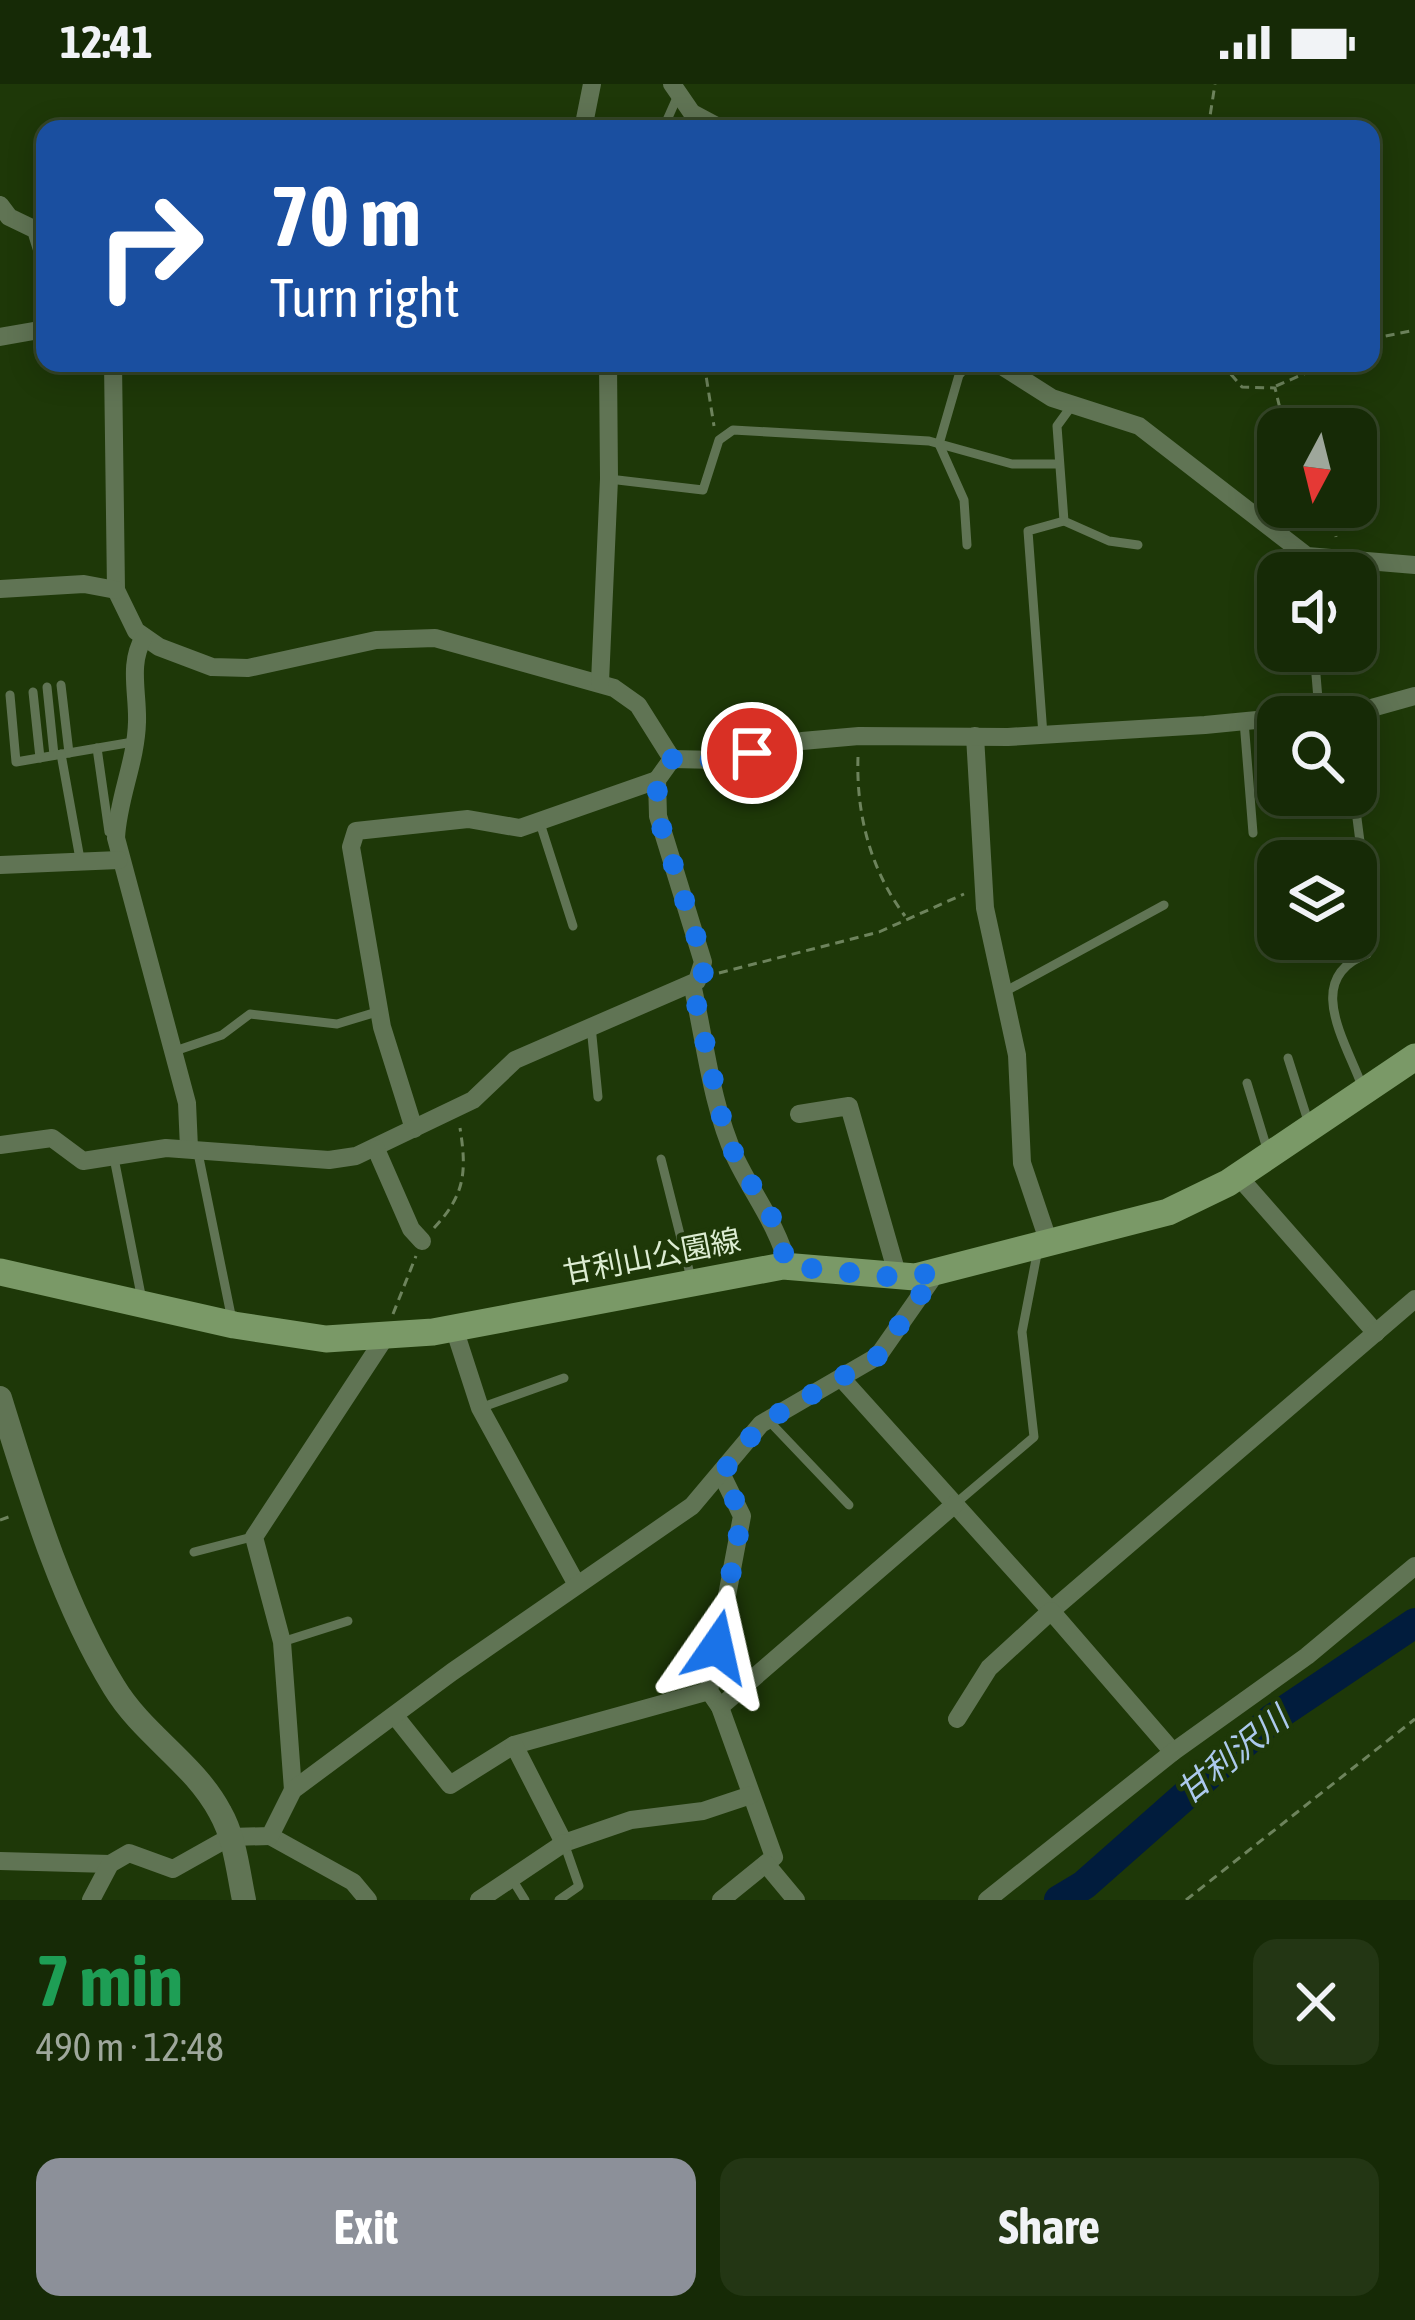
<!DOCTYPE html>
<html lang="en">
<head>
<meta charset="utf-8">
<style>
	body { margin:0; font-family:"Asap Condensed","Noto Sans JP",sans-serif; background:#233614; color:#f1f3f6; height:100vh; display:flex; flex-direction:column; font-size:45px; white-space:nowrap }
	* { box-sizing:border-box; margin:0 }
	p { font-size:39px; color:#9ea79b }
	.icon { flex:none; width:66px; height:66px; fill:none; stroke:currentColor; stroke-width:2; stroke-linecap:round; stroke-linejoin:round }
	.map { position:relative; height:1816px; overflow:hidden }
	.sheet { display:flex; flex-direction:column; background:#162a06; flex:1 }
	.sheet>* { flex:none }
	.hud { position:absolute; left:36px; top:36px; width:1344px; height:252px; border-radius:24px; box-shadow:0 6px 30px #0003,0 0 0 3px #354628; background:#1a4fa0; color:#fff; overflow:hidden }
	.needle { width:78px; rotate:187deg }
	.controls { position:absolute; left:1257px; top:324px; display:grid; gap:24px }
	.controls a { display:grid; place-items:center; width:120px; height:120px; border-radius:24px; background:#162a06; box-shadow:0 6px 30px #0003,0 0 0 3px #354628; font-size:60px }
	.pin { position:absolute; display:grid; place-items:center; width:102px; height:102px; color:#fff; margin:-51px; border:6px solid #fff; border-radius:50%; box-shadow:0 3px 12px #0007 }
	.me { position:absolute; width:132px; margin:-66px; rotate:11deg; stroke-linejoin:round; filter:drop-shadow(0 0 9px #0008) }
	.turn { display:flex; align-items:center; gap:42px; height:252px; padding:0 36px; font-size:54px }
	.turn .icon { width:156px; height:156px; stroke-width:2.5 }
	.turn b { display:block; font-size:84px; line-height:102px }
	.round { display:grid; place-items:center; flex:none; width:126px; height:126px; border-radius:24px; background:#233614 }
	.overview { display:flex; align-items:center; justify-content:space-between; height:204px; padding:0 36px }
	h1 { font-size:72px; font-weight:700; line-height:90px; color:#1e9e55 }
	.action { display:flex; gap:24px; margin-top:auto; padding:24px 36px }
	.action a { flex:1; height:138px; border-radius:24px; background:#8c9099; color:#fff; font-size:48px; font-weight:700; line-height:138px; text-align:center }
	.action a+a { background:#233614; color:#f1f3f6 }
	.status { display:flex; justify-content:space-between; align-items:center; height:84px; padding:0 60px; background:#162a06; direction:ltr }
	.status svg { height:33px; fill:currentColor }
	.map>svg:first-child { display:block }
</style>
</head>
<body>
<div class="status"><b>12:41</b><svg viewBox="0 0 49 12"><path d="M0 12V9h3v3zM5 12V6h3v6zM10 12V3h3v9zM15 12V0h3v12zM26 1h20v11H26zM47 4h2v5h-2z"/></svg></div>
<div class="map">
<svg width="1415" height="1816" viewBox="0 0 1415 1816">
	<rect width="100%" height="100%" fill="#1e3808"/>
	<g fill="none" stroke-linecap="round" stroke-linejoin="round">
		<polyline stroke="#011c3d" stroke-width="30" points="1059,1816 1084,1801 1272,1635 1415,1539"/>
		<g stroke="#6d835c" stroke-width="3" stroke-dasharray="9 6" stroke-linecap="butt">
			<polyline points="1208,45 1215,0"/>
			<polyline points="1371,255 1415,246"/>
			<polyline points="704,279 714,342"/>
			<polyline points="1221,279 1242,303 1275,304 1285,345"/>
			<polyline points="1276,302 1329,279"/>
			<polyline points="1329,423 1336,453"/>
			<path d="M858 673C856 731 871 787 905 832"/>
			<polyline points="719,889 879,848 964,810"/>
			<path d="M434 1144C465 1111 467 1088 460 1044"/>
			<polyline points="393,1230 416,1172"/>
			<polyline points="0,1436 14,1431"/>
			<polyline points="1186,1816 1415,1635"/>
		</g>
		<g stroke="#607454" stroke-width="9">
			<polyline points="663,45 679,9"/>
			<polyline points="1073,320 1057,342 1064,437 1109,457 1138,461"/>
			<polyline points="609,395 703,406 719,356 733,346 929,357 1012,380 1059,380"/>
			<polyline points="967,461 964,416 939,360 959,291 969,279"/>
			<polyline points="1314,567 1319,627"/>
			<polyline points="61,601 69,669"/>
			<polyline points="47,603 54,671"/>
			<polyline points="33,608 40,674"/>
			<polyline points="10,611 16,678 133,658"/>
			<polyline points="1244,637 1253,749"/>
			<polyline points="1043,651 1028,447 1064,437"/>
			<polyline points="97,664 109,748"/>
			<polyline points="61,670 80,775"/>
			<path d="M1354 711 1372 851 1367 870C1303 894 1345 956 1362 1002"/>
			<polyline points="540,739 573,842"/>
			<polyline points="1006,907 1164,821"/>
			<polyline points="591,942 598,1013"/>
			<polyline points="172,968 222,951 250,930 337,940 380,927"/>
			<polyline points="1288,974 1308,1037"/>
			<polyline points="1247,999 1268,1068"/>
			<polyline points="197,1064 232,1236"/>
			<polyline points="114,1074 142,1216"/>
			<polyline points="661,1075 692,1198"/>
			<polyline points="480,1324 564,1294"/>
			<polyline points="768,1336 849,1421"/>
			<polyline points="955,1420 1034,1353 1022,1248 1038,1165"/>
			<polyline points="194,1468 252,1453"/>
			<polyline points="282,1558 348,1537"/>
			<polyline points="512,1795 525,1816"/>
			<polyline points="559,1816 579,1802 564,1759"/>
		</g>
		<g stroke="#607454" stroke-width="18">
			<polyline points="672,0 692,29 722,45"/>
			<polyline points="583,45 592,0"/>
			<polyline points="0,121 9,133 36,146 45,175"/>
			<polyline points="0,253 45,245"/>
			<polyline points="113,279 116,506 136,547 159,563 212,583 248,584 376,556 435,554 614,604 638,621 672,675"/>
			<polyline points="997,279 1052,314 1139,342 1307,472 1415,481"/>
			<polyline points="0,505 84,500 116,506"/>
			<path d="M144 553C128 580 138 608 137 638 136 678 118 714 116 754L187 1019 189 1064"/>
			<polyline points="600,598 609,395 608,279"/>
			<polyline points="975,652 985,824 1017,971 1022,1079 1050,1162"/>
			<polyline points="672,675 718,676 802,657 859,652 1008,653 1205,641 1368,625 1415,612"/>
			<polyline points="0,781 119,776"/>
			<path d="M692 900C705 956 711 1020 735 1073 753 1111 777 1140 788 1182"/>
			<polyline points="799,1030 849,1022 898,1193"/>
			<polyline points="414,1045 382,943 351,763 356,747 468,735 520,744 657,696"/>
			<polyline points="0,1061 52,1054 83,1077 166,1064 329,1076 356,1072 473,1016 515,976 697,897 703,878 658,732 657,696 672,675"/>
			<polyline points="376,1065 411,1145 422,1157"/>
			<polyline points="1238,1092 1376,1249"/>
			<polyline points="454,1244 480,1324 577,1501"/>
			<polyline points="843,1296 1051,1527 1415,1215"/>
			<polyline points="721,1389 742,1432 709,1607 720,1623 955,1420"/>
			<polyline points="720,1623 774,1773 721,1816"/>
			<polyline points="395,1632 450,1701 514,1661 709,1607"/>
			<polyline points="957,1635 989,1584 1051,1527 1173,1668"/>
			<polyline points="514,1661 564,1759 631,1736 703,1727 751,1711"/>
			<polyline points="293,1706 282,1558 254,1453 384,1255"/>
			<polyline points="270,1752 353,1798 368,1816"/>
			<polyline points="0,1777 110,1780"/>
			<polyline points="766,1780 796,1816"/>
			<polyline points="91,1816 110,1780 129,1769 173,1785 230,1753 270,1752 293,1706 452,1588 692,1422 761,1340 878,1272 936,1189"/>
			<polyline points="479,1816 564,1759"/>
			<polyline points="987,1816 1173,1668 1307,1572 1415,1482"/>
		</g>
		<path stroke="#607454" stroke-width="24" d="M0 1314C30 1411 61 1517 114 1603 143 1651 194 1679 220 1728 235 1754 238 1787 244 1816"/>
		<polyline stroke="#7a9967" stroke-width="27" points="0,1188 234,1241 326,1255 433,1248 783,1182 915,1193 1168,1128 1228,1099 1415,973"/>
	</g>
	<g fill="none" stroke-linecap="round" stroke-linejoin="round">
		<polyline stroke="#1a73e8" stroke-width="21" stroke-dasharray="0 37.8" points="717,1563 742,1432 722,1389 761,1340 878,1272 936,1189 891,1193 788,1182 772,1134 736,1075 722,1035 692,900 704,888 704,878 658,732 657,696 671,675 718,676 752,669"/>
	</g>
	<g text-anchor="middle" stroke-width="9" stroke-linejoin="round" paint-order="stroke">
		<g font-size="30" fill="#ddedd3" stroke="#1e3808">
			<text transform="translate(652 1173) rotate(-11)" y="10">甘利山公園線</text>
		</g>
		<g font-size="33" font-style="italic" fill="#acc9ed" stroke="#1e3808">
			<text transform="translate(1232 1671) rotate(-39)" y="12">甘利沢川</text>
		</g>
	</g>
</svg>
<div class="controls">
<a><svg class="needle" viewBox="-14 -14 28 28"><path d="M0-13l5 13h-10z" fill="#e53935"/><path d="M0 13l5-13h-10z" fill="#9ea79b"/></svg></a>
<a><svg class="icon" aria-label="sound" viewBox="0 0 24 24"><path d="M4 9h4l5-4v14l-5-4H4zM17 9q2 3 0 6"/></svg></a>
<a><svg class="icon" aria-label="search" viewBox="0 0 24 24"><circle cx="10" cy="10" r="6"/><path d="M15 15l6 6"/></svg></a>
<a><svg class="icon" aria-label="layers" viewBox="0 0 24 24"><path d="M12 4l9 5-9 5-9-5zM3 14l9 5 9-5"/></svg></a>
</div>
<div class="pin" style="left:752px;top:669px;background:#d93025"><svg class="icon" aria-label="arrive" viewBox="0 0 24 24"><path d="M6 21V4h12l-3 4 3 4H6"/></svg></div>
<svg class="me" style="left:717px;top:1563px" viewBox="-20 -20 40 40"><path d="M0-17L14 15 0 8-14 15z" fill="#1a73e8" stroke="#fff" stroke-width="4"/></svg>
<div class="hud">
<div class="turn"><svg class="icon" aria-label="right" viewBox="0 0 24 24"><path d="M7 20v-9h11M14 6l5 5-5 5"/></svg><div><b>70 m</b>Turn right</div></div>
</div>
</div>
<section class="sheet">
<div class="overview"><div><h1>7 min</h1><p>490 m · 12:48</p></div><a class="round"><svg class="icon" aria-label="close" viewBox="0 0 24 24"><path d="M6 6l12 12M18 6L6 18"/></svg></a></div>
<div class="action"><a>Exit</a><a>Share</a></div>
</section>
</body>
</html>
